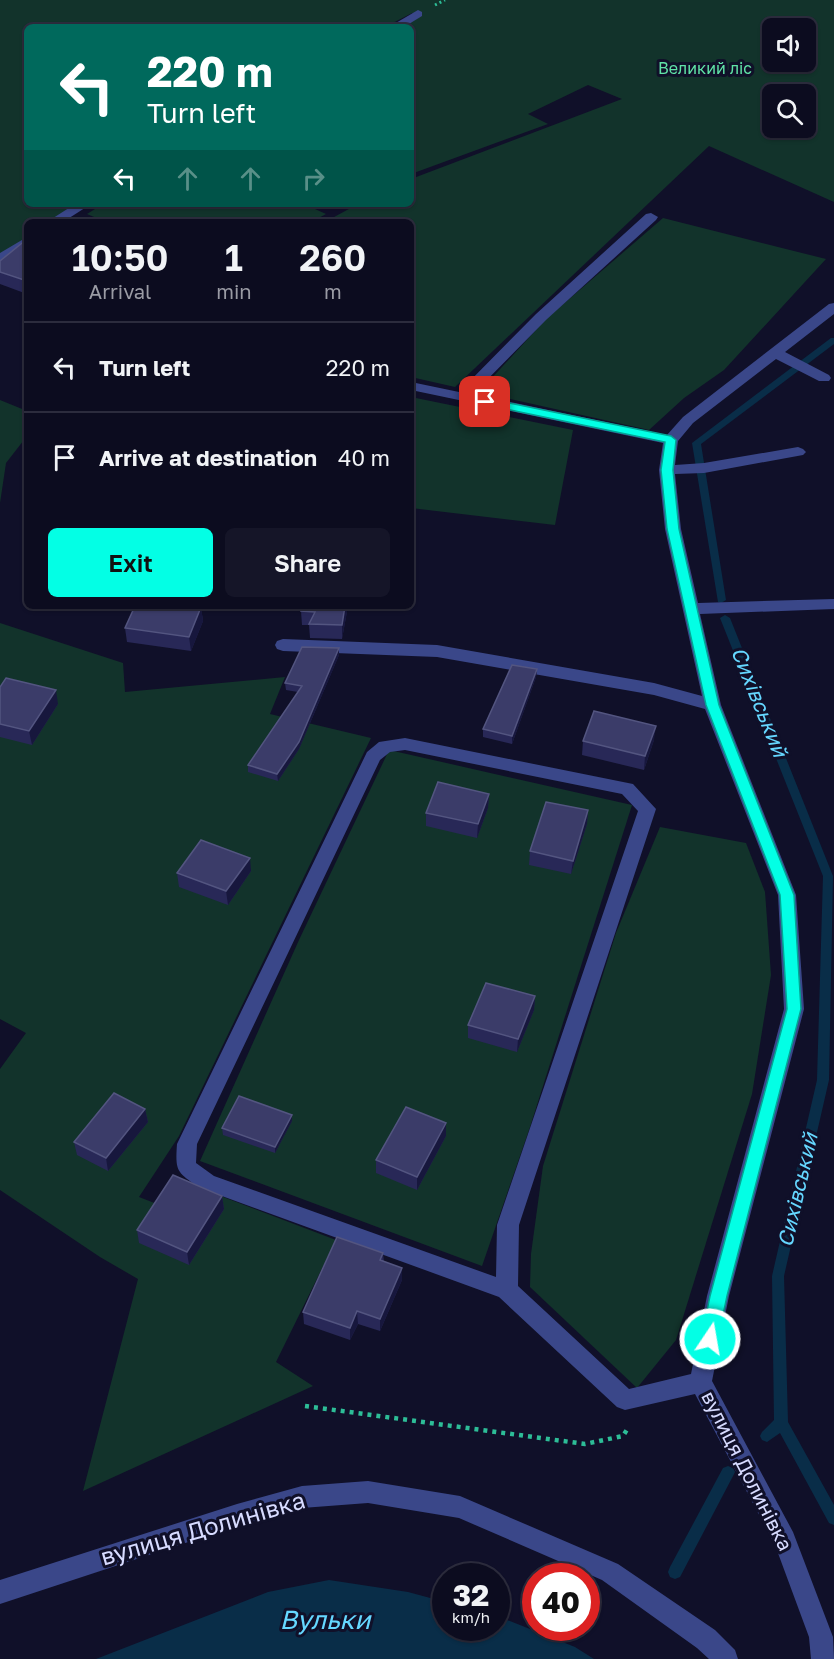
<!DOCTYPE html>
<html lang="en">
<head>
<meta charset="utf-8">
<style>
	body { margin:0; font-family:"Golos Text",sans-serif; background:#151528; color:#f1f3f6; height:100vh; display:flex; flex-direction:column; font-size:22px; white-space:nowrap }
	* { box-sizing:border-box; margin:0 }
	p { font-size:20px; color:#9a9ba4 }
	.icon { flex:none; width:33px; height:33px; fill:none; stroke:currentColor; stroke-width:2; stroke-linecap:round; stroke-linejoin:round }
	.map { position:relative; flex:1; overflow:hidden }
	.drawer { position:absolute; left:24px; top:219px; width:390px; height:390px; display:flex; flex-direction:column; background:#0c0c1f; border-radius:9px; box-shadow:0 2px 4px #0004,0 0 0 2px #2c2c3d }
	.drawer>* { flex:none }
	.banner { position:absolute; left:24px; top:24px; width:390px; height:183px; border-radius:9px; box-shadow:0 2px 4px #0004,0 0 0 2px #2c2c3d; background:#00695c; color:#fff; overflow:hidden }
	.fabs { position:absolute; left:762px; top:18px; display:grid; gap:12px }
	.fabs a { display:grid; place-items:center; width:54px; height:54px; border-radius:9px; background:#0c0c1f; box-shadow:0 2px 4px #0004,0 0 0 2px #2c2c3d; font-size:30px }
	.speed { position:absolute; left:432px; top:1563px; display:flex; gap:12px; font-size:30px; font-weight:700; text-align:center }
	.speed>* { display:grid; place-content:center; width:78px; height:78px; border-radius:50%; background:#0c0c1f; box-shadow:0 2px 4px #0004,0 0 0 2px #2c2c3d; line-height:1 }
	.speed small { font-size:15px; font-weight:400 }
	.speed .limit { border:9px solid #d22; background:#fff; color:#111 }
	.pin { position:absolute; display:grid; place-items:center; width:51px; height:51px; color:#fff; margin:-26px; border-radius:12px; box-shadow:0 3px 9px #0006 }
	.me { position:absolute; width:66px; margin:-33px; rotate:12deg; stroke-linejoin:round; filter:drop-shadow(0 0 4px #0008) }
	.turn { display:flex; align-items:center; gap:21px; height:126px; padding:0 24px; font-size:27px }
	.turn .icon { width:78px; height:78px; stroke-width:2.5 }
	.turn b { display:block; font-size:42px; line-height:51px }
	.lanes { display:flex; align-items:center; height:57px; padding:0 24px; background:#0003; justify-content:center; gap:30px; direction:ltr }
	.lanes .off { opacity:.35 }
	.eta { display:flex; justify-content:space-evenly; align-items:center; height:102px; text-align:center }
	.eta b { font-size:36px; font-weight:600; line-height:42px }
	.button { display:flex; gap:12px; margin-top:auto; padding:12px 24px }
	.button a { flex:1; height:69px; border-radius:9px; background:#03ffe5; color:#111; font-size:24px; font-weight:600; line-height:69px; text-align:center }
	.button a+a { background:#151528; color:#f1f3f6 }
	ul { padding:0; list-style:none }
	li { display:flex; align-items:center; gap:18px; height:90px; padding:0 24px; border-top:2px solid #2c2c3d }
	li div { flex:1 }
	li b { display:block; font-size:22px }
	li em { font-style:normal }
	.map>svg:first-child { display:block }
</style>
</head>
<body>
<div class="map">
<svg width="834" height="1659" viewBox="0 0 834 1659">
	<rect width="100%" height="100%" fill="#101029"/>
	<g fill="#12332b" fill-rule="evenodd">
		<path d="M0 0H834V202L709 146 455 387 411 377V222H325L358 204H411V179L622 99 588 85 528 114 548 124 411 174V27H403L420 16 412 13 385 27H27V204H87L61 222H27V245L0 263ZM772 28H806V62H772ZM772 94H806V128H772Z"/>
		<polygon points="103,204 304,204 326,214 311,222 106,222 87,214"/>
		<polygon points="663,218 826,259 724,370 684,398 649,430 479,392 546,319"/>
		<polygon points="411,397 573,430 555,525 411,508"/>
		<polygon points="0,400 27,411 27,436 6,463 0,503"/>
		<polygon points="0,623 123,663 125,692 285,677 270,714 371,738 179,1136 139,1197 157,1204 184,1182 336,1240 276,1362 313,1386 83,1491 138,1279 100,1257 0,1190 0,1069 26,1033 0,1019"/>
		<polygon points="389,750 632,805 530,1127 482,1266 200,1161 299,940"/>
		<polygon points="660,827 746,843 765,892 771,975 752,1094 676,1340 637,1388 530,1287 531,1254 543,1166 616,933"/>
	</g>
	<polygon fill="#092d48" points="329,1580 408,1592 445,1602 446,1628 496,1628 497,1616 575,1647 594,1659 96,1659 268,1592"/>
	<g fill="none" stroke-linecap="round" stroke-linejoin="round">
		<g fill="#092d48" fill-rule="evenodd">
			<polygon points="831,338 834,338 834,344 701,444 726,600 721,603 718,602 692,443"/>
			<polygon points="725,615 730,618 833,876 829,1080 784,1276 788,1422 834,1505 834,1525 829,1523 780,1433 767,1442 762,1440 760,1436 762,1432 774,1420 772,1276 817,1080 823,876 720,618"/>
			<polygon points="728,1466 733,1468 735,1472 733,1476 680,1577 675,1579 670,1577 668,1572 670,1567 723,1468"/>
		</g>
		<polyline stroke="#2dbd97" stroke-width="3" stroke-dasharray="2 3" stroke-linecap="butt" points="435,5 445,0"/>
		<polyline stroke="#2dbd97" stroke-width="4.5" stroke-dasharray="4 5" stroke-linecap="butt" points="305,1406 585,1444 623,1436 628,1428"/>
		<g fill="#3a4789" fill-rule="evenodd">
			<polygon points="418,10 422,12 422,16 404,27 389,27"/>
			<polygon points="75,204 91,204 63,222 47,222"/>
			<path d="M651 213 658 217 656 220 546 320 473 394 667 435 683 417 829 304 834 303V314L785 352 829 375 831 378 829 381H819L776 359 693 423 678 441 675 465 704 463 798 447 803 449 806 452 803 455 704 473 675 474 681 529 698 603 834 599V609L700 614 721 705 796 895 804 1009 729 1296 712 1381 793 1532 833 1637 834 1659H811L809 1637 775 1545 695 1394 625 1410 617 1407 499 1297 200 1188C177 1172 175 1172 177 1144L367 752 379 742 405 738 633 784 656 809 519 1225 518 1286 629 1389 691 1374 707 1296 784 1009 778 895 705 709 654 695 437 657 283 651 277 649 275 645 277 641 283 639 437 645 654 683 702 696 665 529 659 470 663 443 411 390V382L459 392 536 314 646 214ZM405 750 622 794 638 811 497 1225 496 1277 214 1176 196 1163 197 1144 380 760 390 752Z"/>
			<polygon points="27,237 27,247 0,263 0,253"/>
			<polygon points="368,1481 460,1496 618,1564 715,1630 735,1650 738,1659 709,1659 697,1648 602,1580 459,1518 368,1503 302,1508 237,1526 0,1604 0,1580 237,1504 302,1486"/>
		</g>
	</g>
	<g fill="#282857">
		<polygon points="27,239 27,294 0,284 0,261"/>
		<polygon points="302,606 348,606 342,639 310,638 309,625 302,625 301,611"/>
		<polygon points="201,607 203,621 191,651 127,642 125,628"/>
		<polygon points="339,648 339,655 299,749 278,781 248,772 248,765 298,692 286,690 285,683"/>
		<polygon points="537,669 536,677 512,744 483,737 483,729"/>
		<polygon points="0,687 58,704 32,745 0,737"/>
		<polygon points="654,740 644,770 582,755 583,741"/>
		<polygon points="489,794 488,808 477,838 426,826 426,813"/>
		<polygon points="588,810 587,824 571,874 529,865 530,851"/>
		<polygon points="251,871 228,905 179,887 177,873"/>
		<polygon points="535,996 534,1010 517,1052 468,1038 468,1025"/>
		<polygon points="145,1109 148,1122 108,1171 77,1155 74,1142"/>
		<polygon points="292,1121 275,1153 223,1135 222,1128"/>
		<polygon points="446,1123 446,1136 417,1190 376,1173 376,1160"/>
		<polygon points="222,1196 224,1209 189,1265 139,1243 137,1230"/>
		<polygon points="383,1253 384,1262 402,1280 380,1331 358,1324 350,1340 304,1324 303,1312"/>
	</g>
	<g fill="#17173d">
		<polygon points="345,606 348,606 342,639 342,625"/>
		<polygon points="201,607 203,621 191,651 189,637"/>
		<polygon points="339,648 339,655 299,749 278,781 277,774"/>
		<polygon points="537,669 536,677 512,744 512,736"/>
		<polygon points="56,690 58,704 32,745 29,731"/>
		<polygon points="656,726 654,740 644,770 645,756"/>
		<polygon points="489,794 488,808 477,838 478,824"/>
		<polygon points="588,810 587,824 571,874 573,861"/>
		<polygon points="250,858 251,871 228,905 226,891"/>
		<polygon points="535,996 534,1010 517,1052 518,1039"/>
		<polygon points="145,1109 148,1122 108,1171 106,1158"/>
		<polygon points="292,1115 292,1121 275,1153 275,1147"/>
		<polygon points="446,1123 446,1136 417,1190 417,1177"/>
		<polygon points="222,1196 224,1209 189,1265 187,1252"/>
		<polygon points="402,1268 402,1280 380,1331 380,1319"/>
		<polygon points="357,1311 358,1324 350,1340 350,1328"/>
	</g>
	<g fill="#3b3c69" stroke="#535580" stroke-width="1.5">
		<polygon points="27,239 27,281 0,272 0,261"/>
		<polygon points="135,606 195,606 201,607 189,637 125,628"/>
		<polygon points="302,606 345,606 342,625 309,624 315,612 301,611"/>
		<polygon points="302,647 339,648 299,742 277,774 248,765 302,686 285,683"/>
		<polygon points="512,665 537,669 512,736 483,729"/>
		<polygon points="6,678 56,690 29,731 0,724 0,687"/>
		<polygon points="594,711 656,726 645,756 583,741"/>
		<polygon points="438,782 489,794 478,824 426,813"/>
		<polygon points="546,802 588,810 573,861 530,851"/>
		<polygon points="201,840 250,858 226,891 177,873"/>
		<polygon points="486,983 535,996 518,1039 468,1025"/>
		<polygon points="114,1093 145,1109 106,1158 74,1142"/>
		<polygon points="239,1096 292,1115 275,1147 222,1128"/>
		<polygon points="406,1107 446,1123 417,1177 376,1160"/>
		<polygon points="173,1175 222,1196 187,1252 137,1230"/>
		<polygon points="337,1237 383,1253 380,1260 402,1268 380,1319 357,1311 350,1328 303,1312"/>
	</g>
	<polygon fill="#03ffe5" stroke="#02a695" stroke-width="1.5" points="485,398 671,436 676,440 673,470 679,529 719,705 794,895 801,1009 727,1296 718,1339 715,1344 710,1347 704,1344 701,1339 710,1296 787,1009 780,895 706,705 667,529 661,470 665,442 481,404 481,399"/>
	<g text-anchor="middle" stroke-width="6" stroke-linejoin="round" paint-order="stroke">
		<g font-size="16" fill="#60e3a7" stroke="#101029">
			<text x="705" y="74">Великий ліс</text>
		</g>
		<g font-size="20" fill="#d7dbff" stroke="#101029">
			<text transform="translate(747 1471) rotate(63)" y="7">вулиця Долинівка</text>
		</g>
		<g font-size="21" font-style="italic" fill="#65d7ff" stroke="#101029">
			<text transform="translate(759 702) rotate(68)" y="7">Сихівський</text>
			<text transform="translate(798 1190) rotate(-77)" y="7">Сихівський</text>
		</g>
		<g font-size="24" fill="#d7dbff" stroke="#101029">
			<text transform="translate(203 1529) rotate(-16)" y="8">вулиця Долинівка</text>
		</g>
		<g font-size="26" font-style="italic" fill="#65d7ff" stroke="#101029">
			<text x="325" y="1629">Вульки</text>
		</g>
	</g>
</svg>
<div class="fabs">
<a><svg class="icon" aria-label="sound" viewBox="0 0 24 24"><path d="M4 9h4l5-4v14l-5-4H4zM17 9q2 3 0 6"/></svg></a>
<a><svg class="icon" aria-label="search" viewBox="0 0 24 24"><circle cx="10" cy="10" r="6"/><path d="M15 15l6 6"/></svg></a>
</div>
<div class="speed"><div>32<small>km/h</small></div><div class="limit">40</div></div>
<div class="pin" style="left:485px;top:402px;background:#d93025"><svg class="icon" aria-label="arrive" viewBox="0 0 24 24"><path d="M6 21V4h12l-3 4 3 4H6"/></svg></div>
<svg class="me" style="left:710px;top:1339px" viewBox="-20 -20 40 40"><circle r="17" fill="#03ffe5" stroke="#fff" stroke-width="3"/><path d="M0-11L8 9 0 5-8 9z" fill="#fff"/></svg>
<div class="banner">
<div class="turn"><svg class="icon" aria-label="left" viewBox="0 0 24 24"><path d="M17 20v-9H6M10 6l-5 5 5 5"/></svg><div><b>220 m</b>Turn left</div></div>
<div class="lanes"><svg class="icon" aria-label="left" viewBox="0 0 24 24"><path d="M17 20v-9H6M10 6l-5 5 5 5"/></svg><svg class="icon off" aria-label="ahead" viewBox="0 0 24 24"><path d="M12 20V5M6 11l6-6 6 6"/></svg><svg class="icon off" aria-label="ahead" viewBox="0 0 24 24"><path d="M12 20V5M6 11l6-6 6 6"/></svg><svg class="icon off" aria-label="right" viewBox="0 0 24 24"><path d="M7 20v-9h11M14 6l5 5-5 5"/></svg></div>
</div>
<section class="drawer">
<div class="eta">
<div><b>10:50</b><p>Arrival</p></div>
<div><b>1</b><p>min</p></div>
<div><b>260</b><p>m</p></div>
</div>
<ul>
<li><svg class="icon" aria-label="left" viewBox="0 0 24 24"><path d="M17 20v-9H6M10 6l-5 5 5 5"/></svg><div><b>Turn left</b></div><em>220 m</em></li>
<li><svg class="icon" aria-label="arrive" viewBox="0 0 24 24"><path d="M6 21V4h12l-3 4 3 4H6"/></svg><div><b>Arrive at destination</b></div><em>40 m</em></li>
</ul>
<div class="button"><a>Exit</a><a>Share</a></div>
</section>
</div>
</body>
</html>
